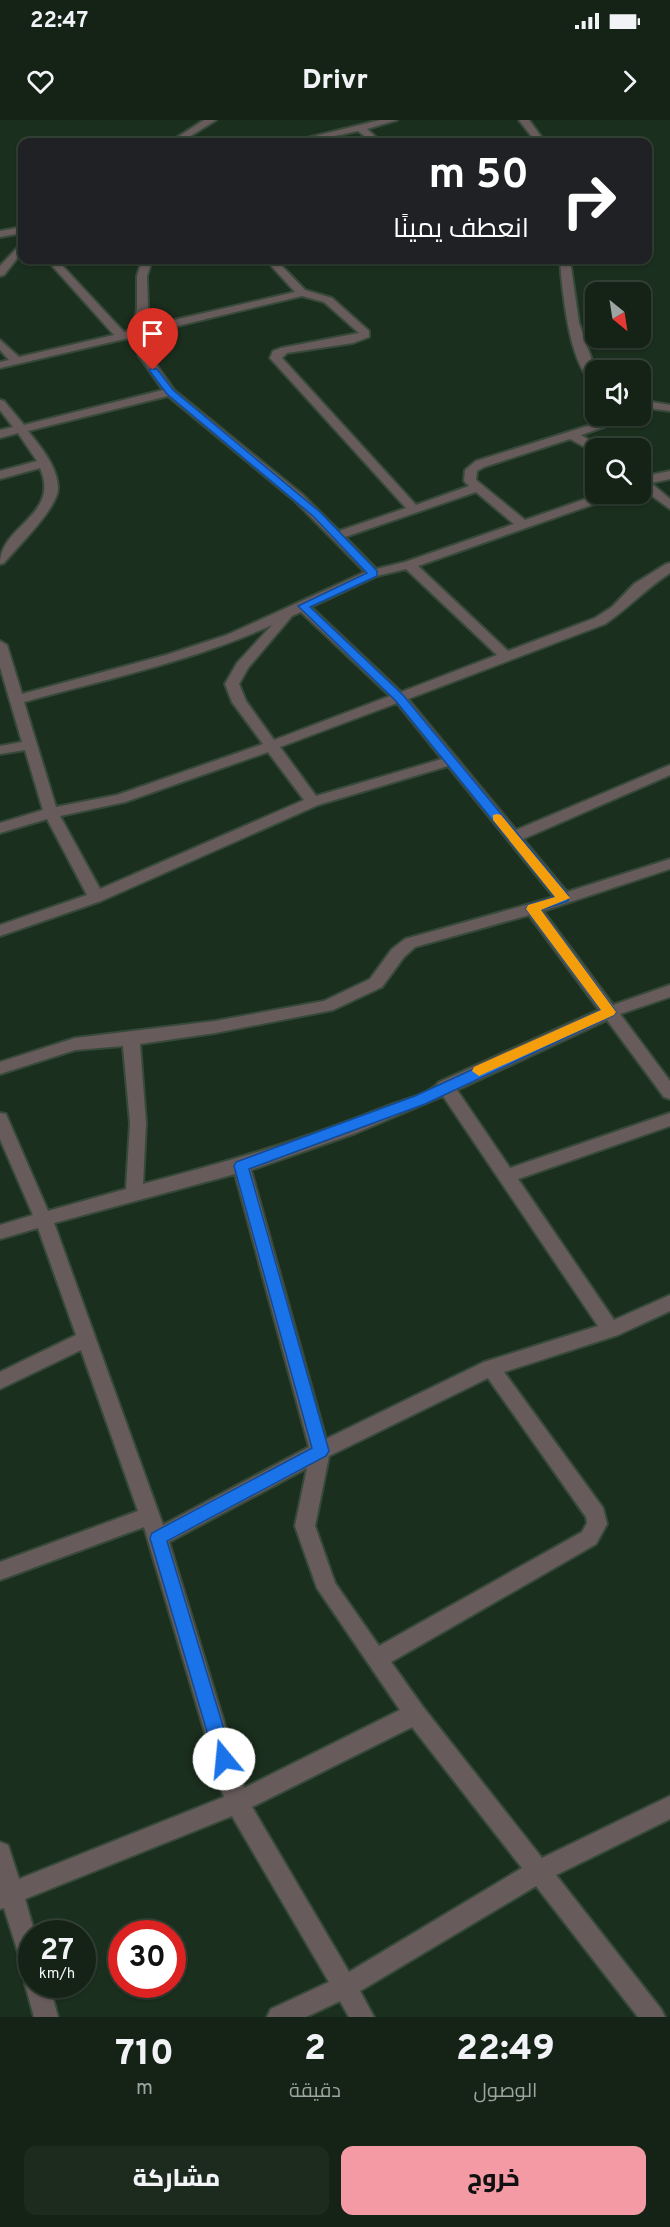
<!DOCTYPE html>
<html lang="ar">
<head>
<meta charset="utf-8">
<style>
	body { margin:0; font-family:Overpass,Cairo,sans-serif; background:#1d2b1f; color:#f1f3f6; direction:rtl; height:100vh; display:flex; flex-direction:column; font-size:22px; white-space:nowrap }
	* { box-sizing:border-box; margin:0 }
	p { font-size:20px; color:#9da4a1 }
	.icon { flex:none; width:33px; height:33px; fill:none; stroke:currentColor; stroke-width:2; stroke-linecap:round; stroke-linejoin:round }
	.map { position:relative; height:1897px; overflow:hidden; direction:ltr }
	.details { display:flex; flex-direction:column; background:#142316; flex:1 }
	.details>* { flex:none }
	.hud { position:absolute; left:18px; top:18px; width:634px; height:126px; border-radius:12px; box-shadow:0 2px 4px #0004,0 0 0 2px #334035; direction:rtl; background:#202124; color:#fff; overflow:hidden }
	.needle { width:39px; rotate:150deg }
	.controls { position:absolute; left:585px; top:162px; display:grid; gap:12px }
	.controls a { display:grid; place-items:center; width:66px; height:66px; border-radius:12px; background:#142316; box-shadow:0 2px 4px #0004,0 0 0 2px #334035; font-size:30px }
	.speed { position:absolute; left:18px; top:1800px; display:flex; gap:12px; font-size:30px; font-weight:700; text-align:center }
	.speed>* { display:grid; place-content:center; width:78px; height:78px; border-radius:50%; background:#142316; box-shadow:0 2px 4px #0004,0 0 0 2px #334035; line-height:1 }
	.speed small { font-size:15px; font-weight:400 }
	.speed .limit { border:9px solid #d22; background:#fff; color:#111 }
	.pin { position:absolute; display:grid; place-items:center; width:51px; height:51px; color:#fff; margin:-62px -26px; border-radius:50% 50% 50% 0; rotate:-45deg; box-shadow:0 0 6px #0007 }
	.pin .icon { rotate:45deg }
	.me { position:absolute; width:66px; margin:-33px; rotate:343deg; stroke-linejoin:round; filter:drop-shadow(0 0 4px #0008) }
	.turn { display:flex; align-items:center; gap:21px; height:126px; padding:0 24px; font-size:27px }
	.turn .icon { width:78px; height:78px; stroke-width:2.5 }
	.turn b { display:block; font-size:42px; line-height:51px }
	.eta { display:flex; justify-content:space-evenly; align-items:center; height:102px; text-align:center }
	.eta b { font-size:36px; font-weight:800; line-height:42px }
	.primary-button { display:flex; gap:12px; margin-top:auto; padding:12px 24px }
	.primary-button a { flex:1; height:69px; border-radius:12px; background:#f49aa4; color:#111; font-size:24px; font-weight:800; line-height:69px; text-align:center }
	.primary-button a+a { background:#1d2b1f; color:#f1f3f6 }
	.status { display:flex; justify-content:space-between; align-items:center; height:42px; padding:0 30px; background:#142316; direction:ltr }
	.status svg { height:16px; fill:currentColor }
	header { display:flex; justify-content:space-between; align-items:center; height:78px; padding:0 24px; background:#142316; font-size:27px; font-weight:800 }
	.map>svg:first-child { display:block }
</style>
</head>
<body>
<div class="status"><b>22:47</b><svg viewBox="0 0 49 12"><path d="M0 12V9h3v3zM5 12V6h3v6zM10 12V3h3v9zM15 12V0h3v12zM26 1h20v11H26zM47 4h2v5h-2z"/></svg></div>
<header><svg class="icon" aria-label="forward" viewBox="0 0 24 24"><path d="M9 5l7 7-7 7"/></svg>Drivr<svg class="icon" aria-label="heart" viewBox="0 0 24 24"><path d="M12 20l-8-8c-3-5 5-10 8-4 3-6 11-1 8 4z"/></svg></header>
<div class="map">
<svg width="670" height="1897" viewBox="0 0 670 1897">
	<rect width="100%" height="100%" fill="#1b2f1e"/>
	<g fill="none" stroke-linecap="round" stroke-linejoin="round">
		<g stroke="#374a3a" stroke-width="4">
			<g id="minor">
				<polygon points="204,0 216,0 181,22 170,22"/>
				<polygon points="380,0 397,0 367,9 381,22 372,22 358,11 306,22 291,22"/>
				<polygon points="519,0 529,0 545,22 536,22"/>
				<polygon points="22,107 22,113 0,117 0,111"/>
				<polygon points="22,123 22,132 4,155 0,156 0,146"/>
				<path d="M47 140H57L124 212 133 210 137 188V156L142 140H152L147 156 148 188 144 207 295 172 266 140H276L305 170 332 178 369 211V217L353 223 287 233 282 238 416 385 469 366 464 361 465 350 476 341 619 296H635L581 315 600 327 596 328V333L570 319 484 347 477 351 476 360 525 400 600 374H616L614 377 418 446 508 531 595 498 612 487 634 464 666 444 670 443V453C645 469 629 488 605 504L408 579 516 710 670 645V655L523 719 567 772 670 739V749L543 791 613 885 670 865V877L620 894 670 961V979L664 977 607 900 457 970 510 1048 670 993V1006L518 1059 614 1200 670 1175V1191L618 1215 504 1252 603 1388 607 1404 596 1424 391 1542 423 1587 542 1738 670 1676V1699L556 1755 661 1889 665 1897H638L536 1766 360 1871 374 1897H349L340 1881 306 1897H267L271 1889 329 1862 232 1696 25 1779 35 1814H32V1854L24 1851 4 1788 0 1789V1722L8 1725 19 1759 224 1677 144 1407 0 1460V1442L138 1391 81 1230 0 1269V1252L76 1215 38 1108 0 1119V1105L33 1095 0 1019V993L6 994 8 999 48 1091 126 1069 130 1003 123 926 75 930 0 954V942L75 918 215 901 324 881 370 859 392 829 405 819 554 777 448 646 318 685 101 781 0 816V805L87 775 47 699 0 713V703L43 690 25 630 0 634V626L22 622 0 547V521L7 525 22 574 166 535 227 515 365 452 295 381 168 276 28 311C40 326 58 347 58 368 58 388 18 426 4 443L0 444C0 405 61 396 40 348L0 359V351L37 341 18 313 0 318V310L13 307 0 290V280L4 281 24 305 163 270 139 236 133 217 0 248V242L9 240 0 230V220L19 237 114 215ZM302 176 324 182 359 213 281 228 273 231 270 238 406 388 339 411 303 375 174 270 150 236 144 214ZM476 372 514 404 405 442 376 449 345 417ZM406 449 497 535 401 572 311 487 377 456ZM301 492 390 576 274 620 246 581 239 564 248 548 292 496ZM272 505 237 543 225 564 232 582 263 624 117 675 56 687 24 582C107 559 193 541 272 505ZM397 583 442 639 316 676 280 627ZM268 632 304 680 100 769 60 696 125 682ZM529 795 599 890 439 962C430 974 404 980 390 985 308 1018 229 1042 143 1064L146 1003 140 924 215 913 333 890 382 867 404 837 415 827ZM443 976 598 1206 484 1242 326 1319 251 1050 356 1013ZM235 1054 309 1327 163 1405 54 1103ZM488 1258 586 1397 587 1403 582 1412 379 1526 335 1463 315 1406 329 1336ZM307 1348 295 1406 317 1468 400 1590 244 1668 169 1422ZM412 1607 522 1748 349 1852 252 1687Z"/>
				<path d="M560 140H570L579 203 596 252V263C569 252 562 166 560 140Z"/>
				<polygon points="640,280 670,285 670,291 640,287"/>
				<polygon points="670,351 670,359 651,363 670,379 670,389 640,367 640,357"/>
				<polygon points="32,1855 32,1864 49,1864 58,1897 34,1897 25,1864"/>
			</g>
		</g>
		<use href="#minor" fill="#685b5c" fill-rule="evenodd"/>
	</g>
	<polygon fill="#1a73e8" stroke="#114b97" stroke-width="1.5" points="150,249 157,249 173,270 320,392 377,451 377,456 310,487 403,575 568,775 568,781 541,790 616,892 614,895 425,984 249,1049 329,1331 326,1336 167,1421 233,1639 230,1645 224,1647 218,1645 215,1639 150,1418 152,1413 312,1328 234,1046 236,1042 415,976 601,890 526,789 528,785 555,777 395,580 298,486 367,453 313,396 167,274 149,250"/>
	<polygon fill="#f59e0b" points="497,694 501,695 570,778 541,790 616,892 614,895 479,956 472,951 474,947 601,890 526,789 528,785 555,777 493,700 493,695"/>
</svg>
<div class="controls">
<a><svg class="needle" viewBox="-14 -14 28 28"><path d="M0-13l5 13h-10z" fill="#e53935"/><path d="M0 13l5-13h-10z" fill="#9da4a1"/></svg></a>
<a><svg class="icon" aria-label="sound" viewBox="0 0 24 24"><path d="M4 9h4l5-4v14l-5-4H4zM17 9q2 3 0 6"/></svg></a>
<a><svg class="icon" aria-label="search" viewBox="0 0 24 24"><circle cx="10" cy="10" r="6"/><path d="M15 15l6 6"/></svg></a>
</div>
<div class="speed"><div>27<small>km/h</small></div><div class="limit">30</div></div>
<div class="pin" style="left:153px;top:250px;background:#d93025"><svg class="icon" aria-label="arrive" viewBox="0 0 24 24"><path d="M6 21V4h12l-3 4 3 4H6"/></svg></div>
<svg class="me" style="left:224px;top:1639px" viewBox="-20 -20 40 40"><circle r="19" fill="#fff"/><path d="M0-13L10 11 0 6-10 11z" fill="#1a73e8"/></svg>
<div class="hud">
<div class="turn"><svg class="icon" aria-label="right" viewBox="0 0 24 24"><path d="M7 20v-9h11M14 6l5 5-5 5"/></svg><div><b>50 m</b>انعطف يمينًا</div></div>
</div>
</div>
<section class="details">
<div class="eta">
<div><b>22:49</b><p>الوصول</p></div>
<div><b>2</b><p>دقيقة</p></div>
<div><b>710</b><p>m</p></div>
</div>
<div class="primary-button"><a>خروج</a><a>مشاركة</a></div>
</section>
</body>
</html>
